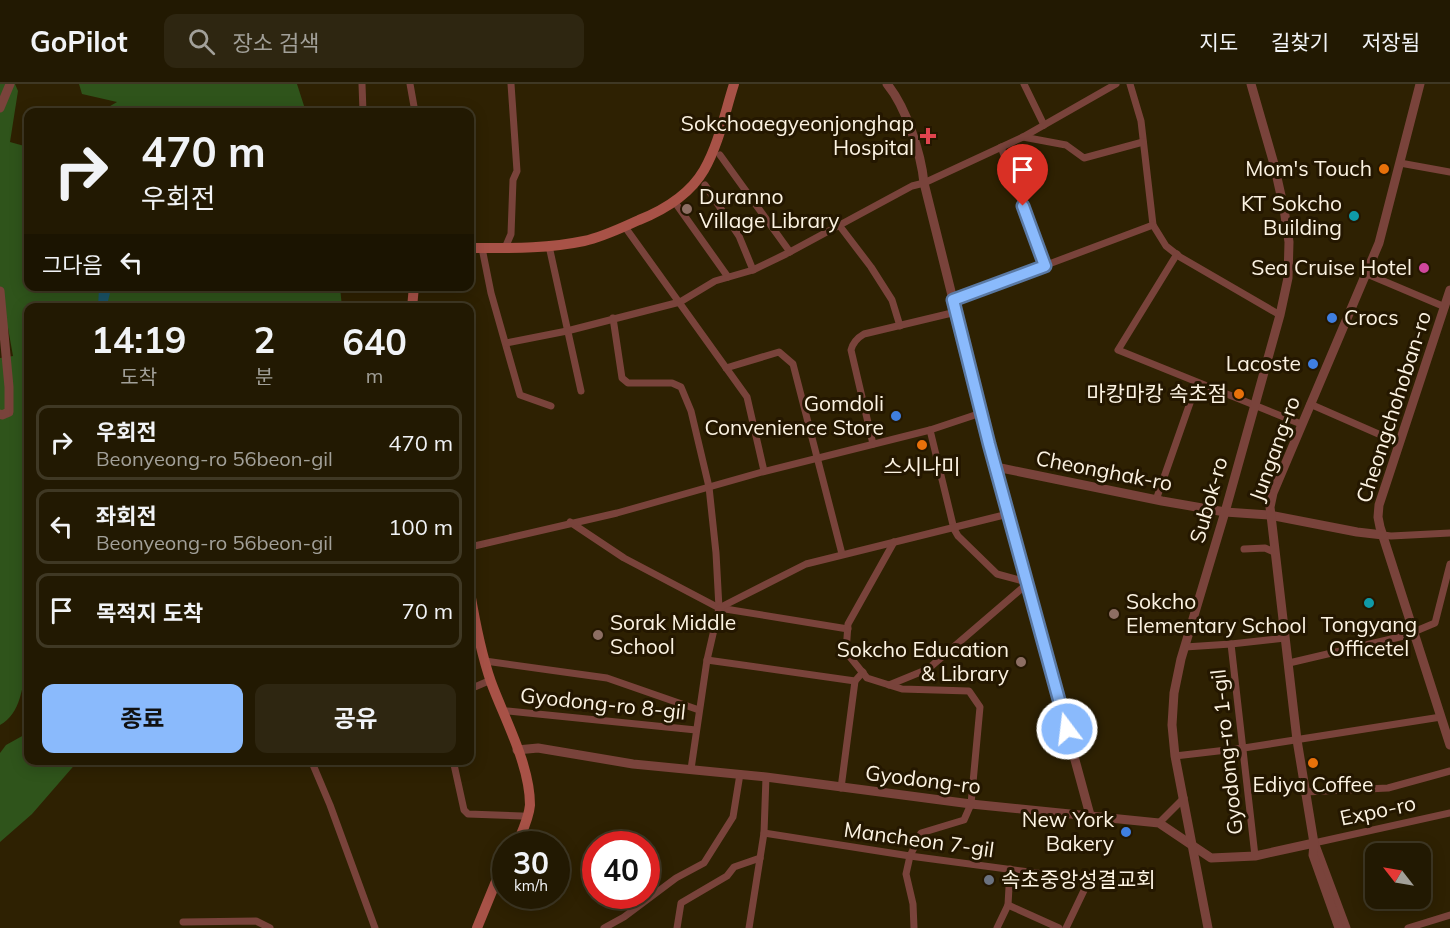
<!DOCTYPE html>
<html lang="ko">
<head>
<meta charset="utf-8">
<style>
	body { margin:0; font-family:Mulish,"Noto Sans KR",sans-serif; background:#2e2611; color:#f1f3f6; height:100vh; display:flex; flex-direction:column; font-size:22px; white-space:nowrap }
	* { box-sizing:border-box; margin:0 }
	p { font-size:20px; color:#a2a099 }
	.icon { flex:none; width:33px; height:33px; fill:none; stroke:currentColor; stroke-width:2; stroke-linecap:round; stroke-linejoin:round }
	.map { position:relative; flex:1; overflow:hidden }
	.panel { position:absolute; left:24px; top:219px; width:450px; height:462px; display:flex; flex-direction:column; background:#221902; border-radius:12px; box-shadow:0 3px 15px #0003,0 0 0 2px #3f3824 }
	.panel>* { flex:none }
	.hud { position:absolute; left:24px; top:24px; width:450px; height:183px; border-radius:12px; box-shadow:0 3px 15px #0003,0 0 0 2px #3f3824; background:#221902; color:#f1f3f6; overflow:hidden }
	.needle { width:39px; rotate:301deg }
	.tools { position:absolute; left:1365px; top:759px; display:grid; gap:12px }
	.tools a { display:grid; place-items:center; width:66px; height:66px; border-radius:12px; background:#221902; box-shadow:0 3px 15px #0003,0 0 0 2px #3f3824; font-size:30px }
	.speed { position:absolute; left:492px; top:747px; display:flex; gap:12px; font-size:30px; font-weight:700; text-align:center }
	.speed>* { display:grid; place-content:center; width:78px; height:78px; border-radius:50%; background:#221902; box-shadow:0 3px 15px #0003,0 0 0 2px #3f3824; line-height:1 }
	.speed small { font-size:15px; font-weight:400 }
	.speed .limit { border:9px solid #d22; background:#fff; color:#111 }
	.pin { position:absolute; display:grid; place-items:center; width:51px; height:51px; color:#fff; margin:-62px -26px; border-radius:50% 50% 50% 0; rotate:-45deg; box-shadow:0 0 6px #0007 }
	.pin .icon { rotate:45deg }
	.me { position:absolute; width:66px; margin:-33px; rotate:345deg; stroke-linejoin:round; filter:drop-shadow(0 0 4px #0008) }
	.turn { display:flex; align-items:center; gap:21px; height:126px; padding:0 18px; font-size:27px }
	.turn .icon { width:78px; height:78px; stroke-width:2.5 }
	.turn b { display:block; font-size:42px; line-height:51px }
	.then { display:flex; align-items:center; height:57px; padding:0 18px; background:#0003; gap:12px; font-size:22px }
	.eta { display:flex; justify-content:space-evenly; align-items:center; height:102px; text-align:center }
	.eta b { font-size:36px; font-weight:700; line-height:42px }
	.action { display:flex; gap:12px; margin-top:auto; padding:12px 18px }
	.action a { flex:1; height:69px; border-radius:12px; background:#8abafc; color:#111; font-size:24px; font-weight:700; line-height:69px; text-align:center }
	.action a+a { background:#2e2611; color:#f1f3f6 }
	ul { padding:0; list-style:none }
	li { display:flex; align-items:center; gap:18px; height:75px; margin:0 12px 9px; padding:0 6px; border:3px solid #3f3824; border-radius:12px }
	li div { flex:1 }
	li b { display:block; font-size:22px }
	li em { font-style:normal }
	header { display:flex; align-items:center; gap:36px; box-sizing:border-box; height:84px; padding:0 30px; background:#221902; border-bottom:2px solid #3f3824 }
	header strong { font-size:28px }
	nav { display:flex; gap:33px; margin-inline-start:auto; font-size:21px }
	.search { width:420px; height:54px; background:#2e2611; display:flex; align-items:center; gap:15px; box-sizing:border-box; padding:0 21px; border-radius:12px; color:#a2a099; font-size:22px }
	.map>svg:first-child { display:block }
</style>
</head>
<body>
<header>
<strong>GoPilot</strong>
<div class="search"><svg class="icon" aria-label="search" viewBox="0 0 24 24"><circle cx="10" cy="10" r="6"/><path d="M15 15l6 6"/></svg>장소 검색</div>
<nav><a>지도</a><a>길찾기</a><a>저장됨</a></nav>
</header>
<div class="map">
<svg width="1450" height="844" viewBox="0 0 1450 844">
	<rect width="100%" height="100%" fill="#2e2102"/>
	<g fill="#2f541b">
		<path d="M0 0H15L18 7 10 58 28 63V202L340 203 342 223 28 224V579L26 580C23 601 21 630 0 641V274L13 272 8 244 0 240Z"/>
		<polygon points="79,0 297,0 306,28 100,28 117,18 82,10"/>
		<polygon points="24,651 28,651 28,676 78,677 32,730 0,758 0,669 6,661"/>
	</g>
	<polygon fill="#1a5366" points="99,203 114,203 110,209 108,217 98,223"/>
	<g fill="none" stroke-linecap="round" stroke-linejoin="round">
		<g stroke="#79433b" stroke-width="7">
			<polyline points="362,0 363,28"/>
			<polyline points="410,0 415,28"/>
			<polyline points="1024,0 1044,41"/>
			<polyline points="1130,0 1141,37 1153,141 1166,162 1180,173 1280,231"/>
			<polyline points="1023,53 1066,61 1084,74 1143,58"/>
			<polyline points="1001,63 1045,182"/>
			<polyline points="720,71 790,168"/>
			<polyline points="1400,79 1450,88"/>
			<polyline points="705,101 739,152 753,186"/>
			<polyline points="674,117 728,193"/>
			<polyline points="839,141 871,183 892,216 900,242"/>
			<polyline points="625,143 747,313 764,387"/>
			<polyline points="549,162 581,307"/>
			<polyline points="482,164 491,209 520,311 551,322"/>
			<polyline points="505,164 511,150 513,96 517,87 511,0"/>
			<polyline points="1177,170 1118,266 1301,340"/>
			<polyline points="1367,190 1445,223"/>
			<polyline points="953,216 1153,141"/>
			<polyline points="613,234 622,294 628,299 672,299 681,303 691,327 709,403 716,469 719,524 707,576 691,685"/>
			<polyline points="506,259 567,247 680,218 715,197 753,186 786,170 912,102 924,99 1023,53 1116,0"/>
			<polyline points="726,284 779,268 793,280 842,470"/>
			<polyline points="1310,320 1399,359"/>
			<polyline points="930,346 954,445 958,452 997,490 1027,498"/>
			<path d="M873 360 851 266C853 258 857 254 864 250L956 228"/>
			<polyline points="1156,416 1197,299"/>
			<polyline points="570,438 624,474 719,524 848,545"/>
			<polyline points="1383,451 1391,452 1450,449"/>
			<polyline points="894,458 848,540 846,568 867,594 902,605 969,607 980,623 971,720 964,736 921,749 910,772 906,790 913,820 914,844"/>
			<polyline points="470,463 617,429 762,388 930,346 981,329"/>
			<polyline points="1244,465 1265,464 1274,468"/>
			<polyline points="719,524 806,480 1008,430"/>
			<polyline points="1231,560 1255,772"/>
			<polyline points="1185,563 1231,560 1285,554"/>
			<polyline points="707,576 855,597 863,588"/>
			<polyline points="485,577 607,594 699,626"/>
			<polyline points="1289,579 1404,552 1435,539 1450,480"/>
			<polyline points="889,601 928,585 1027,500"/>
			<polyline points="470,605 491,596"/>
			<polyline points="507,627 696,646"/>
			<polyline points="1175,672 1244,664 1441,633"/>
			<polyline points="311,676 330,721 375,844"/>
			<polyline points="453,676 464,726 468,730 522,732"/>
			<polyline points="841,704 855,597"/>
			<polyline points="1305,708 1388,704 1450,687"/>
			<polyline points="1159,739 1184,714"/>
			<polyline points="764,749 910,772 1089,796 1066,844"/>
			<polyline points="1314,759 1450,729"/>
			<polyline points="1008,821 1059,844"/>
			<polyline points="183,838 256,837 270,844"/>
			<polyline points="604,844 624,833 676,794 704,779 733,733 740,690"/>
			<polyline points="677,844 681,819 727,792 734,783 760,774"/>
			<polyline points="749,844 764,749 766,693"/>
			<polyline points="997,844 1008,821 1010,785"/>
			<polyline points="1408,844 1450,831"/>
		</g>
		<g stroke="#79433b" stroke-width="9">
			<path d="M887 0C906 23 921 69 924 99L989 360 1090 731"/>
			<polyline points="0,24 10,0"/>
			<polyline points="1450,206 1379,421 1378,433 1380,443 1450,661"/>
			<polyline points="0,207 9,303 9,328 2,331 0,330"/>
			<polyline points="996,383 1162,417 1225,428 1269,431 1357,448 1383,451"/>
			<polyline points="517,666 538,664 633,680 766,693 971,720 1159,739 1211,774 1255,772 1314,759"/>
			<polyline points="1315,761 1346,844"/>
			<polyline points="1208,844 1175,672 1172,641 1174,609 1181,575 1225,428 1280,231 1288,194 1289,158 1284,125 1274,80 1251,0"/>
			<polyline points="1339,844 1313,771 1314,759 1297,656 1270,423 1273,409 1379,159 1420,0"/>
		</g>
		<g stroke="#a85247" stroke-width="10">
			<path d="M470 164C508 164 546 165 584 157 603 153 621 144 639 136 664 126 690 110 704 86 719 60 725 28 734 0"/>
			<polyline points="412,224 414,202"/>
			<path d="M470 508C475 538 481 569 491 598 505 636 530 681 530 721 529 734 522 748 517 760"/>
			<polyline points="477,844 506,773"/>
		</g>
	</g>
	<g fill="none" stroke-linecap="round" stroke-linejoin="round">
		<g stroke="#5a79a4" stroke-width="15">
			<polyline id="route" points="1023,122 1045,182 953,216 989,360 1067,645"/>
		</g>
		<use href="#route" stroke="#8abafc" stroke-width="10"/>
	</g>
	<path fill="#e0444e" stroke="#241700" stroke-width="2" d="M925 43h6v6h6v6h-6v6h-6v-6h-6v-6h6z"/>
	<g fill="#e8710a" stroke="#241700" stroke-width="2">
		<circle cx="1384" cy="85" r="6"/>
		<circle cx="1239" cy="310" r="6"/>
		<circle cx="922" cy="361" r="6"/>
		<circle cx="1313" cy="679" r="6"/>
	</g>
	<g fill="#8d6e63" stroke="#241700" stroke-width="2">
		<circle cx="687" cy="125" r="6"/>
		<circle cx="1114" cy="530" r="6"/>
		<circle cx="598" cy="551" r="6"/>
		<circle cx="1021" cy="578" r="6"/>
	</g>
	<g fill="#0f9aa8" stroke="#241700" stroke-width="2">
		<circle cx="1354" cy="132" r="6"/>
		<circle cx="1369" cy="519" r="6"/>
	</g>
	<circle fill="#d1479c" stroke="#241700" stroke-width="2" cx="1424" cy="184" r="6"/>
	<g fill="#3f7fe0" stroke="#241700" stroke-width="2">
		<circle cx="1332" cy="234" r="6"/>
		<circle cx="1313" cy="280" r="6"/>
		<circle cx="896" cy="332" r="6"/>
		<circle cx="1126" cy="748" r="6"/>
	</g>
	<circle fill="#6b7280" stroke="#241700" stroke-width="2" cx="989" cy="796" r="6"/>
	<g text-anchor="middle" stroke-width="6" stroke-linejoin="round" paint-order="stroke">
		<g font-size="21" fill="#fcf3e2" stroke="#241700" text-anchor="end">
			<text x="914" y="47">Sokchoaegyeonjonghap<tspan x="914" dy="24">Hospital</tspan></text>
			<text x="1372" y="92">Mom's Touch</text>
			<text x="699" y="120" text-anchor="start">Duranno<tspan x="699" dy="24">Village Library</tspan></text>
			<text x="1342" y="127">KT Sokcho<tspan x="1342" dy="24">Building</tspan></text>
			<text x="1412" y="191">Sea Cruise Hotel</text>
			<text x="1344" y="241" text-anchor="start">Crocs</text>
			<text x="1301" y="287">Lacoste</text>
			<text x="1227" y="317">마캉마캉 속초점</text>
			<text x="884" y="327">Gomdoli<tspan x="884" dy="24">Convenience Store</tspan></text>
			<text x="922" y="390" text-anchor="middle">스시나미</text>
			<text x="1126" y="525" text-anchor="start">Sokcho<tspan x="1126" dy="24">Elementary School</tspan></text>
			<text x="610" y="546" text-anchor="start">Sorak Middle<tspan x="610" dy="24">School</tspan></text>
			<text x="1369" y="548" text-anchor="middle">Tongyang<tspan x="1369" dy="24">Officetel</tspan></text>
			<text x="1009" y="573">Sokcho Education<tspan x="1009" dy="24">&amp; Library</tspan></text>
			<text x="1313" y="708" text-anchor="middle">Ediya Coffee</text>
			<text x="1114" y="743">New York<tspan x="1114" dy="24">Bakery</tspan></text>
			<text x="1001" y="803" text-anchor="start">속초중앙성결교회</text>
		</g>
		<g font-size="21" fill="#fcf3e2" stroke="#241700">
			<text transform="translate(1394 323) rotate(-72)" y="7">Cheongchohoban-ro</text>
			<text transform="translate(1275 365) rotate(-70)" y="7">Jungang-ro</text>
			<text transform="translate(1104 387) rotate(11)" y="7">Cheonghak-ro</text>
			<text transform="translate(1209 416) rotate(-74)" y="7">Subok-ro</text>
			<text transform="translate(603 620) rotate(6)" y="7">Gyodong-ro 8-gil</text>
			<text transform="translate(1227 668) rotate(-96)" y="7">Gyodong-ro 1-gil</text>
			<text transform="translate(923 696) rotate(7)" y="7">Gyodong-ro</text>
			<text transform="translate(1378 727) rotate(-12)" y="7">Expo-ro</text>
			<text transform="translate(919 756) rotate(8)" y="7">Mancheon 7-gil</text>
		</g>
	</g>
</svg>
<div class="tools">
<a><svg class="needle" viewBox="-14 -14 28 28"><path d="M0-13l5 13h-10z" fill="#e53935"/><path d="M0 13l5-13h-10z" fill="#a2a099"/></svg></a>
</div>
<div class="speed"><div>30<small>km/h</small></div><div class="limit">40</div></div>
<div class="pin" style="left:1023px;top:122px;background:#d93025"><svg class="icon" aria-label="arrive" viewBox="0 0 24 24"><path d="M6 21V4h12l-3 4 3 4H6"/></svg></div>
<svg class="me" style="left:1067px;top:645px" viewBox="-20 -20 40 40"><circle r="17" fill="#8abafc" stroke="#fff" stroke-width="3"/><path d="M0-11L8 9 0 5-8 9z" fill="#fff"/></svg>
<div class="hud">
<div class="turn"><svg class="icon" aria-label="right" viewBox="0 0 24 24"><path d="M7 20v-9h11M14 6l5 5-5 5"/></svg><div><b>470 m</b>우회전</div></div>
<div class="then">그다음<svg class="icon" aria-label="left" viewBox="0 0 24 24"><path d="M17 20v-9H6M10 6l-5 5 5 5"/></svg></div>
</div>
<section class="panel">
<div class="eta">
<div><b>14:19</b><p>도착</p></div>
<div><b>2</b><p>분</p></div>
<div><b>640</b><p>m</p></div>
</div>
<ul>
<li><svg class="icon" aria-label="right" viewBox="0 0 24 24"><path d="M7 20v-9h11M14 6l5 5-5 5"/></svg><div><b>우회전</b><p>Beonyeong-ro 56beon-gil</p></div><em>470 m</em></li>
<li><svg class="icon" aria-label="left" viewBox="0 0 24 24"><path d="M17 20v-9H6M10 6l-5 5 5 5"/></svg><div><b>좌회전</b><p>Beonyeong-ro 56beon-gil</p></div><em>100 m</em></li>
<li><svg class="icon" aria-label="arrive" viewBox="0 0 24 24"><path d="M6 21V4h12l-3 4 3 4H6"/></svg><div><b>목적지 도착</b></div><em>70 m</em></li>
</ul>
<div class="action"><a>종료</a><a>공유</a></div>
</section>
</div>
</body>
</html>
